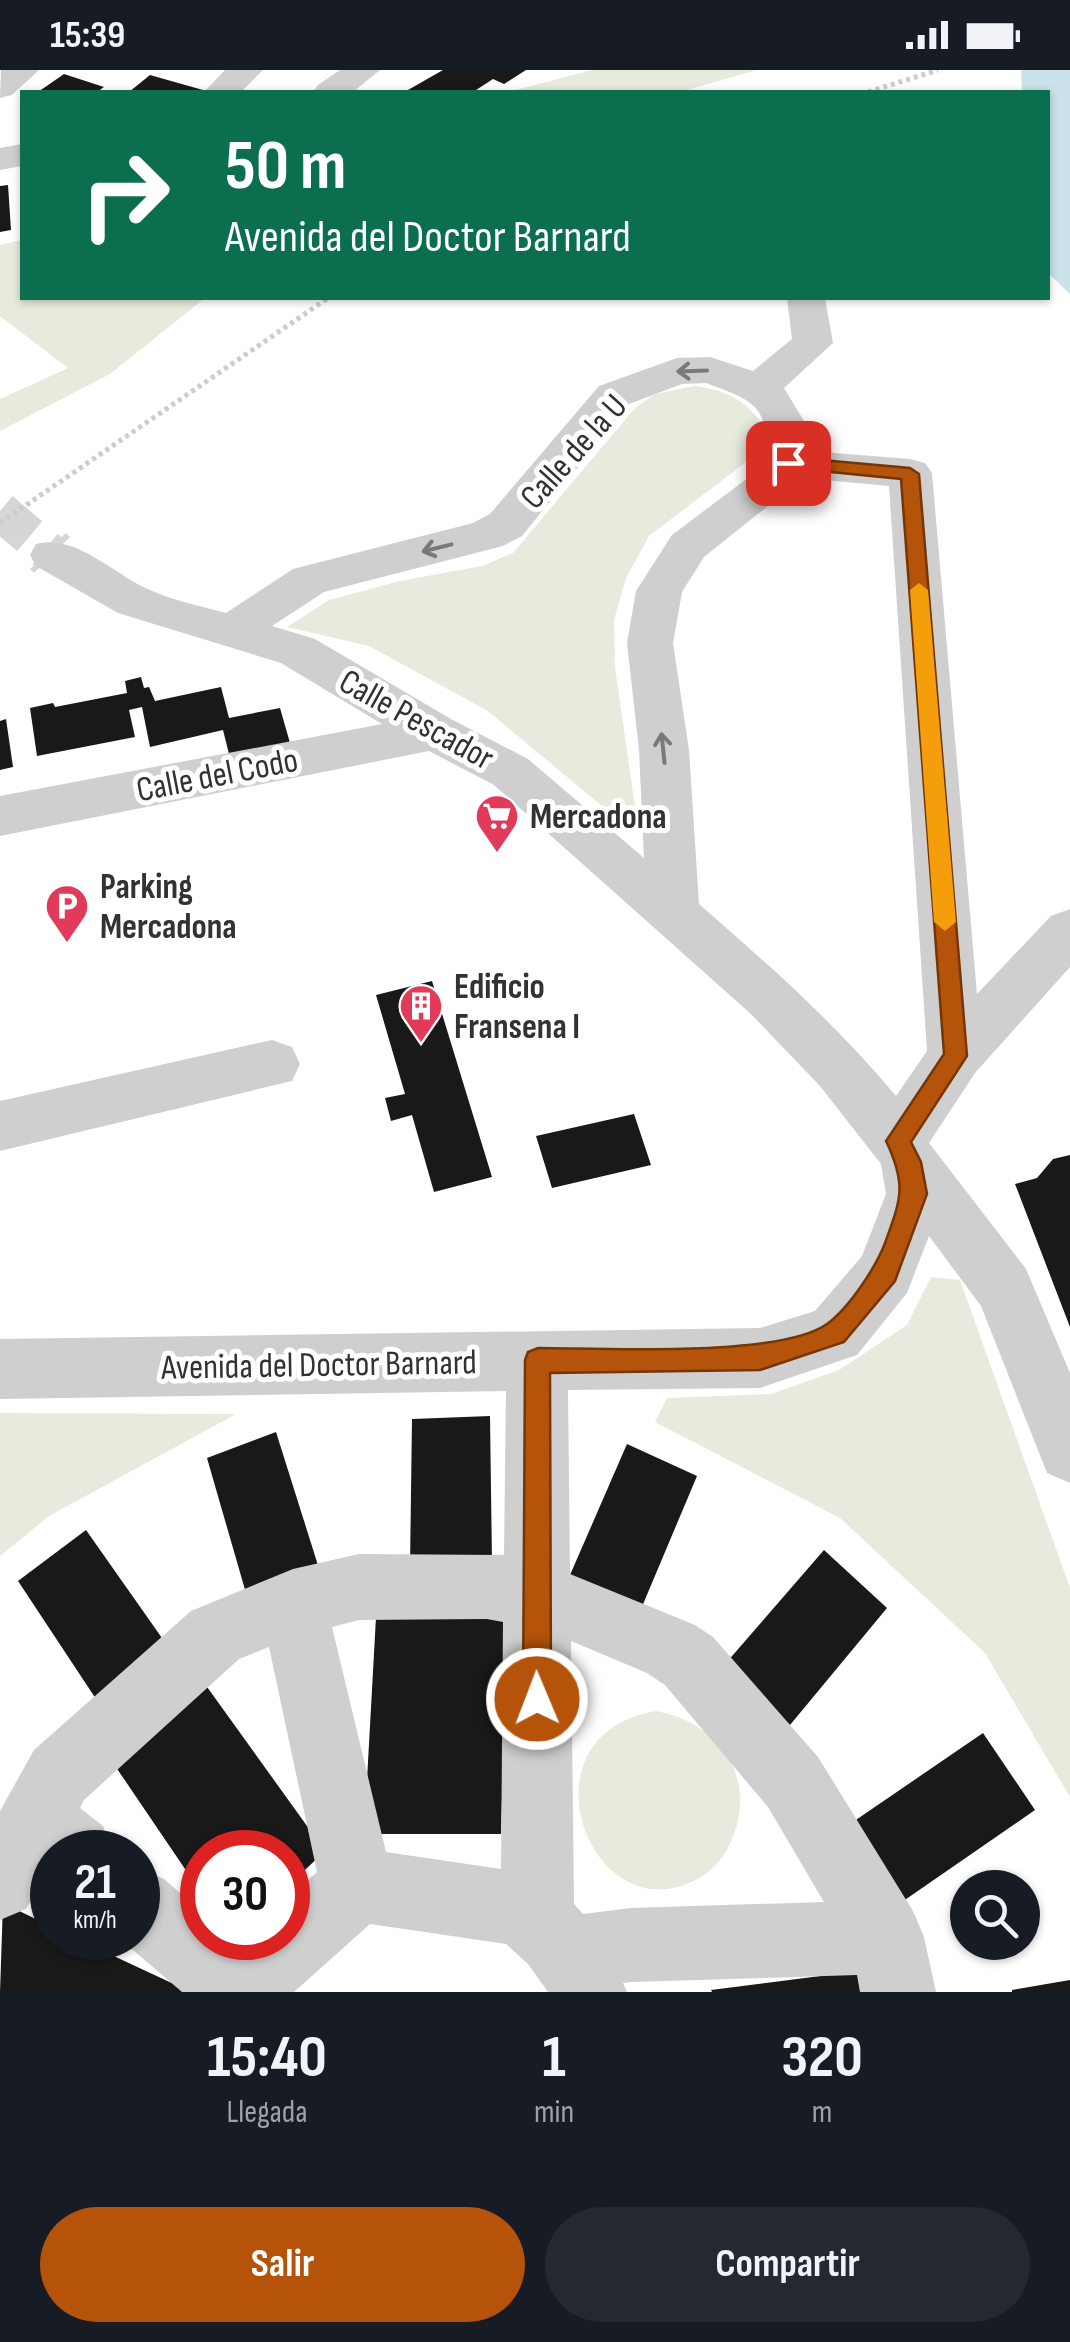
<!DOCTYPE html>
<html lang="es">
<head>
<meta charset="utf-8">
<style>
	body { margin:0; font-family:"Sofia Sans Condensed",sans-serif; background:#242831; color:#f1f3f6; height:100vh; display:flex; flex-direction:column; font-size:38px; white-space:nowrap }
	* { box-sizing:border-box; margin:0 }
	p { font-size:32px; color:#9ea1a6 }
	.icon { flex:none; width:55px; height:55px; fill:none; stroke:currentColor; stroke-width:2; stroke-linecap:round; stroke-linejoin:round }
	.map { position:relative; height:1922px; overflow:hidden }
	.sheet { display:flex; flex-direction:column; background:#171b24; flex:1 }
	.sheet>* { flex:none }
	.guide { position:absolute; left:20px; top:20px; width:1030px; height:210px; border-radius:0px; box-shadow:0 2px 8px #0004; background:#0b6e4f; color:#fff; overflow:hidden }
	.controls { position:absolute; left:950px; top:1800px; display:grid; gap:20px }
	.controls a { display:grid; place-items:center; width:90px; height:90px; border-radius:50%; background:#171b24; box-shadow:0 2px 8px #0004; font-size:50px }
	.speed { position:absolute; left:30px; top:1760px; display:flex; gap:20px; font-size:50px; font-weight:700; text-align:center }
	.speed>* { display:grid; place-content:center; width:130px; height:130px; border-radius:50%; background:#171b24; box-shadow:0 2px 8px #0004; line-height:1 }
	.speed small { font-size:25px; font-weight:400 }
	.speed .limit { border:15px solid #d22; background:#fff; color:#111 }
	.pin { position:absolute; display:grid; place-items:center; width:85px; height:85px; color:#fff; margin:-42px; border-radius:20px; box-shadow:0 5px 15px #0006 }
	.me { position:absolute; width:110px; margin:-55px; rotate:359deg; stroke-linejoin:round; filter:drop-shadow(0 0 8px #0008) }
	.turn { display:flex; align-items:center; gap:35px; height:210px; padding:0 40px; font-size:45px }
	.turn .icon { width:130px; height:130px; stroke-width:2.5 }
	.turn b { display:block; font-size:70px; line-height:85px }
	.eta { display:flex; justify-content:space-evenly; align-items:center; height:170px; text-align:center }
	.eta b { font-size:60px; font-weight:700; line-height:70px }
	.primary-button { display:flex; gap:20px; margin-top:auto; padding:20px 40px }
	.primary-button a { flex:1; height:115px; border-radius:60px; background:#b45309; color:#fff; font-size:40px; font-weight:700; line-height:115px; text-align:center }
	.primary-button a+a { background:#242831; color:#f1f3f6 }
	.status { display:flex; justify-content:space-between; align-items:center; height:70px; padding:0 50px; background:#171b24; direction:ltr }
	.status svg { height:28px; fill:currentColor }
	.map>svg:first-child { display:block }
</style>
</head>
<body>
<div class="status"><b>15:39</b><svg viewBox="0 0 49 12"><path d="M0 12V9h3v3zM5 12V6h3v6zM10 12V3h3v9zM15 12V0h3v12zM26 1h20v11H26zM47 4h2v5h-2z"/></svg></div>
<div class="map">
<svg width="1070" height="1922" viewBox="0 0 1070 1922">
	<rect width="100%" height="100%" fill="#fff"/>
	<g fill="#e6ebde">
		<polygon points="592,0 757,0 680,22 508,22"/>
		<polygon points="22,170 22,228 205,228 110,304 0,361 0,329 68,298 0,246 0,175"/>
		<path d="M694 316C727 320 746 330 765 358L758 383 649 466 626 508 614 550 615 597 636 744 620 751 488 641 369 576 287 557 329 530 400 511 482 496 513 483 635 338 655 324Z"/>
		<polygon points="931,1207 960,1210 1070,1518 1070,1727 985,1583 840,1448 655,1352 667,1328 771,1324 839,1300 907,1255"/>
		<polygon points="0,1343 236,1344 49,1446 0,1486"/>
		<path d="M656 1641C726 1654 763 1718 725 1783 715 1799 701 1809 684 1815 586 1851 519 1664 656 1641Z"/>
	</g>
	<polygon fill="#cbe2eb" points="1021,0 1070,0 1070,224 1048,203 1048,22 1022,22"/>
	<g fill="#191919">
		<polygon points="443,0 526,0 504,14 493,9 473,22 408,20"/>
		<polygon points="64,4 104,17 97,22 38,22"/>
		<polygon points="150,5 203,20 129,22"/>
		<polygon points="8,115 11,160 0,162 0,116"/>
		<polygon points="141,607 144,618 149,617 155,631 221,617 229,648 280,638 292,680 231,692 223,660 150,677 142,637 129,640 135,667 37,686 30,638 53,633 55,637 127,623 125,611"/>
		<polygon points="6,649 13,697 0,700 0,651"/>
		<polygon points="432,911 492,1107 434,1122 412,1045 391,1051 385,1028 405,1024 376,925"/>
		<polygon points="634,1044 651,1095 552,1118 536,1066"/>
		<polygon points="1070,1085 1070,1257 1015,1114 1037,1108 1053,1089"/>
		<polygon points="490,1346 492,1493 410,1497 412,1349"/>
		<polygon points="276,1362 322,1508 250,1537 207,1388"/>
		<polygon points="627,1374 697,1406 641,1539 570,1505"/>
		<polygon points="86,1460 169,1578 100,1635 18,1511"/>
		<polygon points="824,1480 887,1538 790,1655 726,1593"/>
		<polygon points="377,1529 507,1542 501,1764 364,1764"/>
		<polygon points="197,1603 325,1781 288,1816 288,1782 202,1782 202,1824 105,1681"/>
		<polygon points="983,1663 1035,1740 899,1834 850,1754"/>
		<polygon points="3,1833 52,1857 52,1868 75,1868 191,1922 0,1922"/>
		<polygon points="875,1899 879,1922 712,1922 711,1920"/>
		<polygon points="1070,1910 1070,1922 1012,1922 1012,1920"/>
	</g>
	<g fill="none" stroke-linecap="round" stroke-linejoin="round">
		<polyline stroke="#d6d6d6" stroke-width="39" stroke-dasharray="39 20" stroke-linecap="butt" points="0,441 51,484"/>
		<polyline stroke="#d6d6d6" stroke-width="51" stroke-dasharray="51 25" stroke-linecap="butt" points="48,481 52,485"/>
		<g stroke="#ccc" stroke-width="5" stroke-dasharray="4 4" stroke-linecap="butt">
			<polyline points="868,22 938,0"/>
			<polyline points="0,453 328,228"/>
		</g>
		<g fill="#cfcfcf" fill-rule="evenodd">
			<polygon points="39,0 12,25 0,28 1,0"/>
			<polygon points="225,0 263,0 241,22 204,22"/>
			<polygon points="340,0 380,0 353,22 313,22 318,15"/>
			<polygon points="22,74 22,96 0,100 0,78"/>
			<path d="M787 228H825L833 273 784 318 810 361 809 381 910 389 925 393 932 403 977 924 1051 846 1070 839V897L975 1003 929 1073 1026 1199 1070 1303V1413L1047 1403 981 1236 929 1166 907 1223 857 1285 760 1318 568 1320 570 1504 695 1555 713 1567 818 1687 913 1841 924 1867 936 1922H860L857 1905 631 1912 623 1913 627 1922H548L528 1894 506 1874 370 1854 294 1922H182L119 1868H138V1798L164 1809 202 1842V1868H233L238 1872 243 1868H288V1828L317 1802 269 1577 239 1589 84 1730 80 1738 103 1756 113 1782H52V1808L45 1803 26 1839 0 1850V1741L34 1680 191 1541 293 1499 359 1484 504 1485 506 1321 0 1329V1269L760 1258 815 1241 862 1186 886 1124 881 1094 820 1016 751 944 494 715 429 681 0 766V726L382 654 281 593 118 543 36 496 30 485 36 474C76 463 114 505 150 520 174 531 201 536 226 543L293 499 473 453 490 444 599 316 677 288 710 287 753 301 792 269ZM706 313C758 332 770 337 765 395L672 465 636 521 627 573 639 680 644 788 528 689 451 649 315 569 272 556 324 522 503 476 522 466 629 334 682 314ZM803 408 889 416 927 981 896 1026C837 955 769 895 699 834L689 680 673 573 682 522 704 487ZM487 1549 503 1552 501 1799 386 1782 332 1557 359 1550ZM571 1571 647 1603 665 1615 768 1737 824 1832 631 1838 583 1844 574 1834Z"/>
			<polygon points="272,970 292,977 300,994 292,1011 0,1081 0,1031"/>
		</g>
	</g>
	<defs><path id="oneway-shaft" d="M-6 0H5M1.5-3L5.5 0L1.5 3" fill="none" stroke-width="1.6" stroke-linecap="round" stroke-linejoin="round" transform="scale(2.5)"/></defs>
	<g stroke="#797979">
		<use href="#oneway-shaft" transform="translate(692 301) rotate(178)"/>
		<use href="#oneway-shaft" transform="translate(437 478) rotate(166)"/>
		<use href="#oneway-shaft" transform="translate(663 678) rotate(-96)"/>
	</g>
	<path fill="#b45309" stroke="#753606" stroke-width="2.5" d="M788 387 910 398 919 404 967 986 911 1072 921 1092 927 1124 895 1211 844 1272 760 1300 550 1303 551 1629 547 1639 537 1643 527 1639 523 1629 525 1290 528 1282 538 1278C602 1278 779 1288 827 1254 849 1238 876 1197 885 1173 901 1129 907 1115 886 1071L944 984 901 409 781 397 779 393Z"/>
	<polygon fill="#f59e0b" points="919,513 928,520 956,852 945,861 934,852 910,520"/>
	<defs>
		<g id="supermarket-pin" transform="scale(2.25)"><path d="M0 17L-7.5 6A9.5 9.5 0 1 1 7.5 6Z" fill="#e23b59" stroke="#fff"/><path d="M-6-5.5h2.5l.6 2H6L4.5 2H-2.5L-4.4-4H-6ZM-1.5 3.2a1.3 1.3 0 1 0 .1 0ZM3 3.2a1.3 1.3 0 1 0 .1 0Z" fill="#fff"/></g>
		<g id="parking-pin" transform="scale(2.25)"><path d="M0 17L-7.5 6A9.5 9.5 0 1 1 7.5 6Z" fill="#e23b59" stroke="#fff"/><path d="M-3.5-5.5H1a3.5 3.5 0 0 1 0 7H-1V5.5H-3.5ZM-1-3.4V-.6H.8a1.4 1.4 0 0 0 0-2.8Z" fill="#fff"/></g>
		<g id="building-pin" transform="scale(2.25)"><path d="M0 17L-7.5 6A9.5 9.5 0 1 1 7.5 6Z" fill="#e23b59" stroke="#fff"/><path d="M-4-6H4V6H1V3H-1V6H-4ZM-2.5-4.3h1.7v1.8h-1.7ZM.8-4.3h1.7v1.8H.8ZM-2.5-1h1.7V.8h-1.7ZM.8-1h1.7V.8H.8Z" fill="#fff"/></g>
	</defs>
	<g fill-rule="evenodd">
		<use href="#supermarket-pin" x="497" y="746"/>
		<use href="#parking-pin" x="67" y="836"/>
		<use href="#building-pin" x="421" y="936"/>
	</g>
	<g text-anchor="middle" stroke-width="10" stroke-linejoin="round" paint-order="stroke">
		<g font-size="35" fill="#323232" stroke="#fff">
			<text transform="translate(573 381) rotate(-48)" y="12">Calle de la U</text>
			<text transform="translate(417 649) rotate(29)" y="12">Calle Pescador</text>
			<text transform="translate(217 704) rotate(-11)" y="12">Calle del Codo</text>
			<text transform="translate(319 1294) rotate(-1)" y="12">Avenida del Doctor Barnard</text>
		</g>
		<g font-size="35" font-weight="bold" fill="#323232" stroke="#fff" text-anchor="start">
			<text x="530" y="758">Mercadona</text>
			<text x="100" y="828">Parking<tspan x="100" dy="40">Mercadona</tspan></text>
			<text x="454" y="928">Edificio<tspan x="454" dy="40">Fransena I</tspan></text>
		</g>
	</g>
</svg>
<div class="controls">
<a><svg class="icon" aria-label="search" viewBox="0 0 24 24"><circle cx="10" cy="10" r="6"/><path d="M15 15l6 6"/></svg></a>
</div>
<div class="speed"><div>21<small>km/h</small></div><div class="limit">30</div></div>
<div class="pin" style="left:788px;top:393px;background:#d93025"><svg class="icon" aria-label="arrive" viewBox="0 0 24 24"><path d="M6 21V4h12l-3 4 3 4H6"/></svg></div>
<svg class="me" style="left:537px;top:1629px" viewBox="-20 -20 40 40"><circle r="17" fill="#b45309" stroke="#fff" stroke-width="3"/><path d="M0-11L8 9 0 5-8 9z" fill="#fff"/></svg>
<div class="guide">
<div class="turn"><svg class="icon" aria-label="right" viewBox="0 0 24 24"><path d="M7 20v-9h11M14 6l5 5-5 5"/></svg><div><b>50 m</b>Avenida del Doctor Barnard</div></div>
</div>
</div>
<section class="sheet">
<div class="eta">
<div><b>15:40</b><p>Llegada</p></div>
<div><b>1</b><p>min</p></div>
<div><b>320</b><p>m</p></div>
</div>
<div class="primary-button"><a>Salir</a><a>Compartir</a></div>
</section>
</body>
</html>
